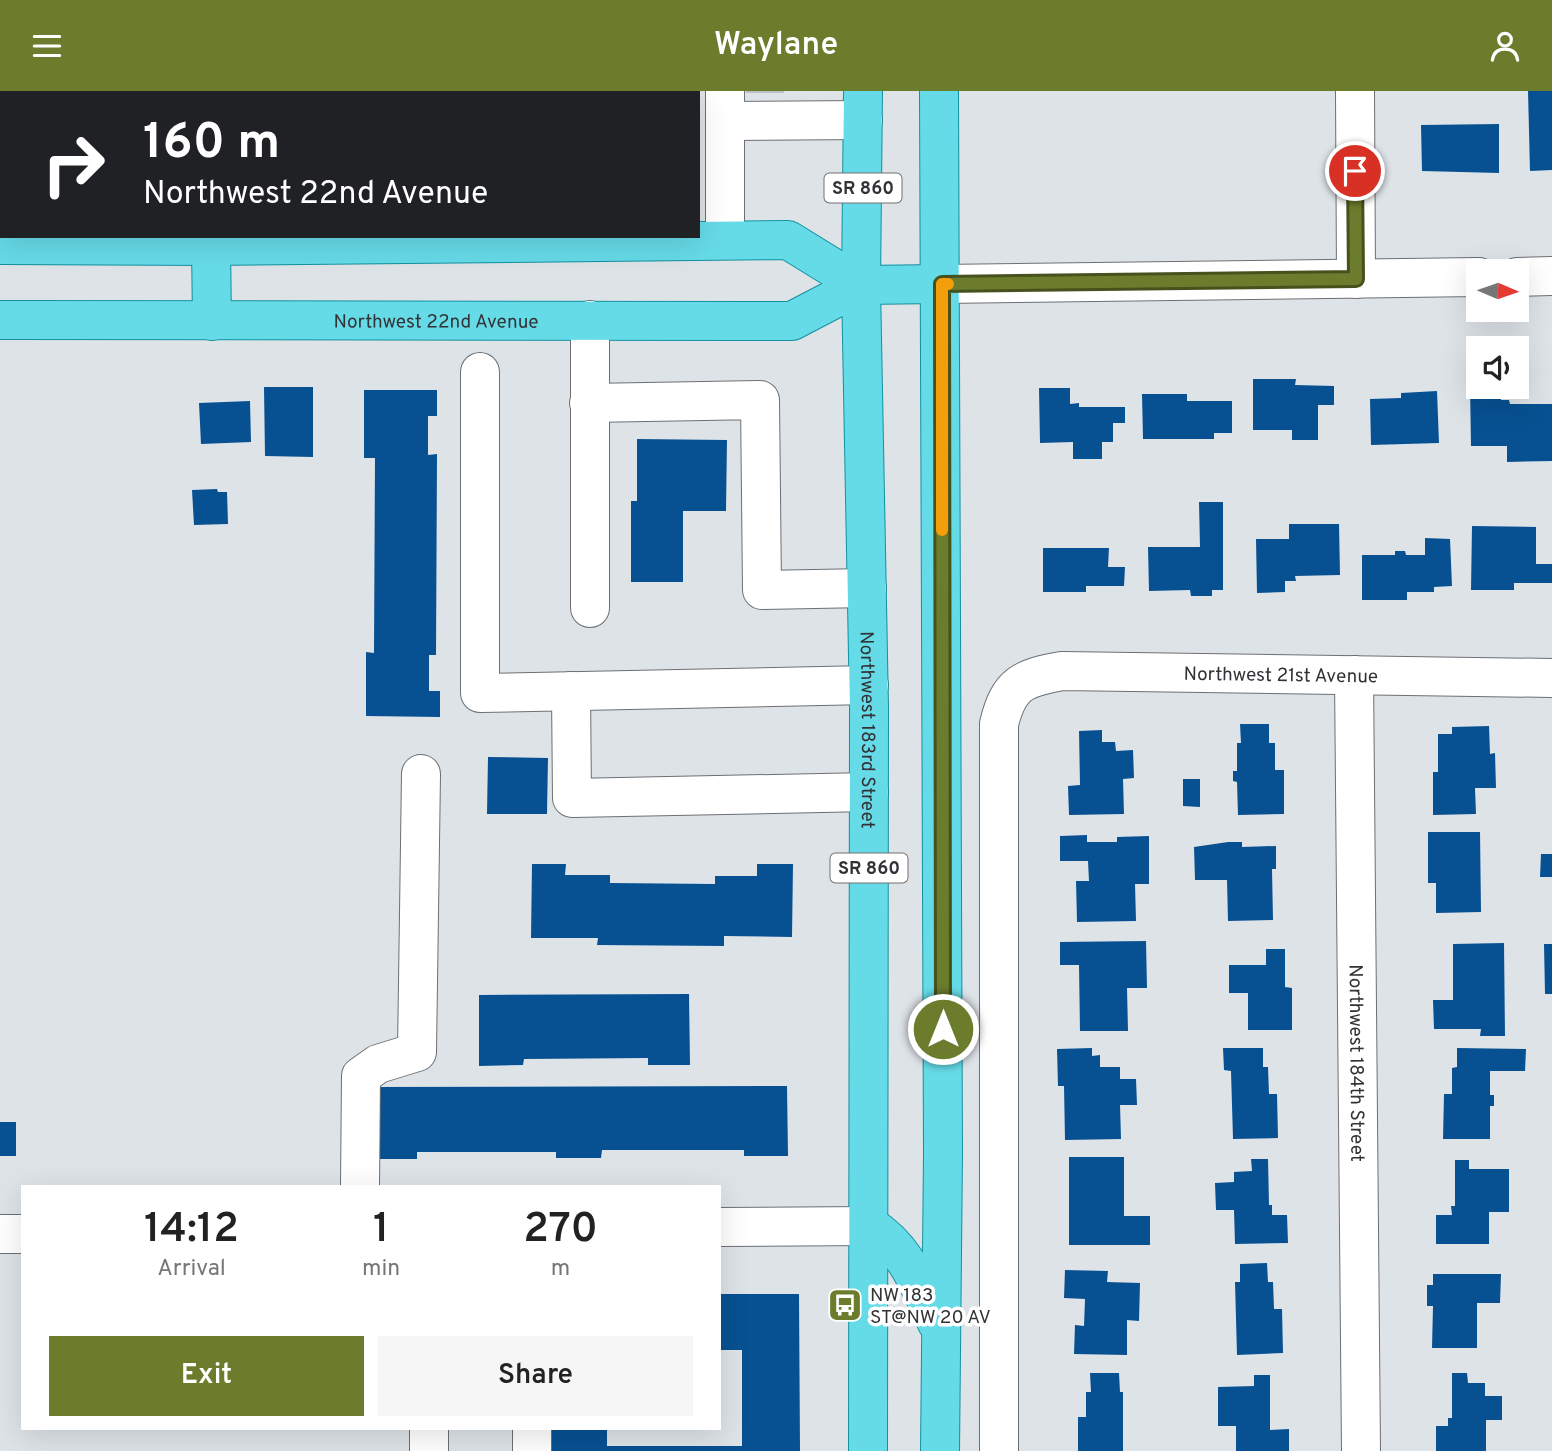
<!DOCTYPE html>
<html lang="en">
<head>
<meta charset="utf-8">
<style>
	body { margin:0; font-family:Overpass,sans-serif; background:#f6f6f6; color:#222; height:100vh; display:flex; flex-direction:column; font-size:26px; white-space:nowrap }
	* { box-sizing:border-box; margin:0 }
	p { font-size:23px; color:#767676 }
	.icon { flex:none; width:38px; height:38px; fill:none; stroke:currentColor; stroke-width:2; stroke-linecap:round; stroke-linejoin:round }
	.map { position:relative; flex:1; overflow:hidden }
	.drawer { position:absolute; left:21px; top:1094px; width:700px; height:245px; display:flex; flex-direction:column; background:#fff; border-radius:0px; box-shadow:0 7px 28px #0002 }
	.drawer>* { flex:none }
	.top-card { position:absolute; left:0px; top:0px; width:700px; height:147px; box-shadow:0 7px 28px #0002; background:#202124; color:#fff; overflow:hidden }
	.needle { width:46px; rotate:92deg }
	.tools { position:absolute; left:1466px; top:168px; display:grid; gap:14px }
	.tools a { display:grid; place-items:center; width:63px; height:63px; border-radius:0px; background:#fff; box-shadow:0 7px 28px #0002; font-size:35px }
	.pin { position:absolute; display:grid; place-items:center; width:60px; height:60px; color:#fff; margin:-30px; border:4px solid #fff; border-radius:50%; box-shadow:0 2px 7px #0007 }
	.me { position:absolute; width:77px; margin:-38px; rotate:0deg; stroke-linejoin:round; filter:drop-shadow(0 0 5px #0008) }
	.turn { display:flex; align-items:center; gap:24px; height:147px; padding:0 28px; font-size:32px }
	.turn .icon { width:91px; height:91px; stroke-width:2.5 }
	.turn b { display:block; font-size:49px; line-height:60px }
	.eta { display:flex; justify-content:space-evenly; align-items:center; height:119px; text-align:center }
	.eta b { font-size:42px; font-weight:600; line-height:49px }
	.action { display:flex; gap:14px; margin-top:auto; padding:14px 28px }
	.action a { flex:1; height:80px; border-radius:0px; background:#6b7d2c; color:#fff; font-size:28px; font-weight:600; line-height:80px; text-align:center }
	.action a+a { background:#f6f6f6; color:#222 }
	header { display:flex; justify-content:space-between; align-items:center; height:91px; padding:0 28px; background:#6b7d2c; color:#fff; font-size:32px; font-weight:600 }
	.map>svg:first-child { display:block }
</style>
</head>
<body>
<header><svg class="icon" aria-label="menu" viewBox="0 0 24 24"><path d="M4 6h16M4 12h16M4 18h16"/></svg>Waylane<svg class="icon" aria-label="person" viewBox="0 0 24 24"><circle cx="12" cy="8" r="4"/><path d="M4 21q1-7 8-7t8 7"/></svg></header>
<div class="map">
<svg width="1552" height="1360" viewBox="0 0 1552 1360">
	<rect width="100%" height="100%" fill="#dee3e8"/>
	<g fill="#075192">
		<polygon points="1528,0 1552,0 1552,79 1530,80"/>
		<polygon points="1499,33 1499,82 1422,80 1421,34"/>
		<polygon points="1253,288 1296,288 1295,294 1334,295 1334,314 1318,314 1318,349 1292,349 1292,339 1253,339"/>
		<polygon points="1470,294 1501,296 1501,309 1509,309 1510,313 1552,313 1552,370 1507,371 1507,355 1471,355"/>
		<polygon points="264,296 313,296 313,366 265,365"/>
		<polygon points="1039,297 1070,297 1070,313 1079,312 1079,316 1125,316 1125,332 1113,332 1113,351 1102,351 1102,368 1073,368 1073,351 1040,352"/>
		<polygon points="364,299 437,299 437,325 428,325 428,364 437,363 436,564 429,564 429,600 440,600 440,626 366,625 366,561 374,562 375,367 364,367"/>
		<polygon points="1437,300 1439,352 1371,354 1370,308 1401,307 1401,302"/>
		<polygon points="1142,303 1187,303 1187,310 1232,310 1232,342 1214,342 1214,348 1143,348"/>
		<polygon points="250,310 251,351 201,353 199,312"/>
		<polygon points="637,348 727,349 726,420 683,420 683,491 631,491 631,410 637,410"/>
		<polygon points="217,398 218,401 227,401 228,433 194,434 192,399"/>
		<polygon points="1199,411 1223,411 1223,499 1212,499 1212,505 1191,505 1190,499 1149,500 1148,456 1200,456"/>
		<polygon points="1289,433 1339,433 1340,484 1295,485 1296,490 1285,490 1285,501 1257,502 1256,448 1289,448"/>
		<polygon points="1472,435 1536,436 1536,473 1552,473 1552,492 1514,492 1514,499 1471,499"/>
		<polygon points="1425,447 1450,448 1452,495 1434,496 1434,501 1407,501 1407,509 1362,509 1362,464 1395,464 1395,460 1405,460 1406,464 1425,464"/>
		<polygon points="1043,457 1109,457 1108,476 1125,476 1124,495 1086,495 1086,501 1043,501"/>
		<polygon points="1240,633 1269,633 1269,652 1275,652 1275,679 1284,679 1284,723 1238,724 1237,691 1233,690 1233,680 1237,680 1237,652 1241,652"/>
		<polygon points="1489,635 1490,663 1495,662 1496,697 1475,697 1476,723 1433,724 1433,681 1438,681 1438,643 1452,643 1452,636"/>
		<polygon points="1102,639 1102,651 1115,651 1116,660 1133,659 1134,687 1123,688 1124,723 1069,724 1068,695 1080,694 1079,640"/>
		<polygon points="488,666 548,667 547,723 487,723"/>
		<polygon points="1183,688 1200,688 1200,716 1183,715"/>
		<polygon points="1428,741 1480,741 1481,821 1436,822 1436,792 1428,792"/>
		<polygon points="1087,744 1087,751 1117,751 1117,746 1149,745 1149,793 1135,793 1136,830 1077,831 1076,790 1089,790 1088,770 1060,770 1060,745"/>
		<polygon points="1228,751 1242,751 1242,756 1276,755 1276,778 1272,778 1273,829 1228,830 1227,789 1195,789 1194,756"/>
		<polygon points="1541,763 1552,763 1552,786 1540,786"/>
		<polygon points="532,773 566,773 565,784 610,784 610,792 715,793 715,785 757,785 757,773 793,773 792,846 724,845 724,855 597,854 598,847 531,847"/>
		<polygon points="1146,850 1147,897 1127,897 1128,940 1080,940 1079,874 1060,874 1060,851"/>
		<polygon points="1504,852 1505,945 1480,945 1481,938 1434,938 1433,909 1453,909 1453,853"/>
		<polygon points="1544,853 1552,853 1552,903 1545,903"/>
		<polygon points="1266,858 1285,858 1285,896 1292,897 1292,939 1248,939 1248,902 1229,902 1229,874 1266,874"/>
		<polygon points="689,903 690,974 648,974 648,967 524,968 523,974 479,975 479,904"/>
		<polygon points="1092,957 1092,965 1100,964 1100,976 1120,976 1120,988 1136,988 1137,1014 1120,1014 1121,1048 1065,1049 1064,995 1058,995 1057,958"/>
		<polygon points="1223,957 1263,957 1263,976 1268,976 1269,1003 1277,1003 1278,1047 1233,1048 1231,980 1224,979"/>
		<polygon points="1457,957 1526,958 1525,980 1490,980 1490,1004 1494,1004 1494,1015 1490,1015 1490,1048 1443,1048 1444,1003 1452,1003 1452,977 1457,976"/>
		<polygon points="787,995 788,1065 744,1065 744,1059 602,1059 601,1067 556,1067 556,1061 417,1061 417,1068 371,1068 371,996"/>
		<rect x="0" y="1031" width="16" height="34"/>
		<polygon points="1069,1066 1124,1066 1124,1125 1150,1125 1150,1154 1069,1154"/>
		<polygon points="1251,1068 1268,1068 1269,1114 1272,1114 1272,1124 1287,1124 1288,1152 1235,1153 1234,1119 1216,1119 1215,1092 1234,1091 1234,1081 1252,1080"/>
		<polygon points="1455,1069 1469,1069 1469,1078 1509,1078 1509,1121 1489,1121 1489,1153 1436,1153 1436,1124 1452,1124 1451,1115 1455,1115"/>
		<polygon points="1267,1172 1268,1191 1273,1191 1274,1218 1282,1218 1283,1262 1237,1264 1235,1191 1240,1191 1240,1173"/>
		<polygon points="1065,1179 1108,1180 1107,1191 1140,1192 1139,1230 1127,1229 1127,1264 1074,1263 1075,1234 1084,1235 1085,1208 1064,1207"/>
		<polygon points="1433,1183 1501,1183 1500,1212 1477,1212 1477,1257 1432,1257 1433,1215 1427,1215 1427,1194 1433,1194"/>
		<polygon points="719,1203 799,1203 800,1360 551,1360 551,1337 607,1337 607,1355 742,1355 742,1259 719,1259"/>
		<polygon points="1090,1282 1119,1282 1120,1301 1123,1301 1123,1360 1078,1360 1078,1326 1086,1326 1086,1301 1091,1301"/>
		<polygon points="1452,1282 1467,1282 1468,1292 1485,1292 1485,1305 1502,1305 1502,1329 1486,1329 1486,1360 1436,1360 1436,1335 1448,1335 1448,1327 1452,1327"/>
		<polygon points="1254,1284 1270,1284 1270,1339 1289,1338 1289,1360 1236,1360 1236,1335 1218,1335 1218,1296 1254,1295"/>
	</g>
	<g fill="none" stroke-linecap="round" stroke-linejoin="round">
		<polyline stroke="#bcc0c4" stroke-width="38" stroke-dasharray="38 19" stroke-linecap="butt" points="765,2 765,0"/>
		<g stroke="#6c7075" stroke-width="40">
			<g id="minor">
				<polyline points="209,0 209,2"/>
				<polyline points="725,0 725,149"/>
				<polyline points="1355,0 1356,188"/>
				<polyline points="31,2 31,0"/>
				<polyline points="725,30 863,29"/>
				<polyline points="1517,186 1552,185"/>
				<polyline points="941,193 1479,186"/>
				<polyline points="480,281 480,602 869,594"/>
				<polyline points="589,312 760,309 762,499 867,497"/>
				<polyline points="590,517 590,229"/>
				<path id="s1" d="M1354 584 1361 1360"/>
				<polyline points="571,600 572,707 869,701"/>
				<polyline points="360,1096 361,985 378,973 417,961 421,683"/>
				<polyline points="719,1136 870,1135"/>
				<polyline points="0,1143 23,1143"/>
				<polyline points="429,1337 429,1360"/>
				<polyline points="532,1337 532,1360"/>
				<path id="s2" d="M999 1360V633C1009 592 1023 587 1062 580L1552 587"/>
			</g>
		</g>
		<g stroke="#12919f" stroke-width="40">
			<g id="major">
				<path id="s3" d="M863 0 861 194 869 617 868 1360"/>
				<polyline points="939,0 943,1063 940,1360"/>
				<polyline points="0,154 211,155 788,149 861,194"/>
				<polyline points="211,155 212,230"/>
				<path id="s4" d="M0 229 792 230 861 194 941 193"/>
				<path d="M870 1135C906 1157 919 1194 937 1232"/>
			</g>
		</g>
		<use href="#minor" stroke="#fff" stroke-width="38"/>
		<use href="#major" stroke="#66dbe8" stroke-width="38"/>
	</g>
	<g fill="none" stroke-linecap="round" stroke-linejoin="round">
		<g stroke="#46511d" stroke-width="18">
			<polyline id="route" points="943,938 942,193 1356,188 1355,80"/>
		</g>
		<use href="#route" stroke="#6b7d2c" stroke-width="12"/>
		<polyline stroke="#f59e0b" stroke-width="12" points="942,439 942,193 948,193"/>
	</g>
	<defs>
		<g id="bus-square" transform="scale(1.75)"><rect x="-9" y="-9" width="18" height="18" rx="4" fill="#6b7d2c" stroke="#fff"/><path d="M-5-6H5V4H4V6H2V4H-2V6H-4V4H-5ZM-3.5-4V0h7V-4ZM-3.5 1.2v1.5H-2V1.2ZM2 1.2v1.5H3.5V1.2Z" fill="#fff"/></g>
	</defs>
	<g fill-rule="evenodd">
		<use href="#bus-square" x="845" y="1214"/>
	</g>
	<g text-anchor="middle" stroke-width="7" stroke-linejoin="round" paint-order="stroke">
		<g fill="#fff" stroke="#707072" stroke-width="2">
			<rect x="824.5" y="82.5" width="77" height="29" rx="5"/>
			<rect x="830.5" y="762.5" width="77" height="29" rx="5"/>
		</g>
		<g font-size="18" font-weight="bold" fill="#323336">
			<text x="863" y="103">SR 860</text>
			<text x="869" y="783">SR 860</text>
		</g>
		<g font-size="19" fill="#323336" stroke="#fff">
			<text dy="7" stroke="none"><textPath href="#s4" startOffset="436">Northwest 22nd Avenue</textPath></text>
			<text dy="7" stroke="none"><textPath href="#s2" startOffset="1036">Northwest 21st Avenue</textPath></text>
			<text dy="7" stroke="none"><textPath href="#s3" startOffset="639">Northwest 183rd Street</textPath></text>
			<text dy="7" stroke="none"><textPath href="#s1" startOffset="388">Northwest 184th Street</textPath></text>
		</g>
		<g font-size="19" fill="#323336" stroke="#fff" text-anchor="start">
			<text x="870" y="1210">NW 183<tspan x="870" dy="22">ST@NW 20 AV</tspan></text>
		</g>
	</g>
</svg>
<div class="tools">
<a><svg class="needle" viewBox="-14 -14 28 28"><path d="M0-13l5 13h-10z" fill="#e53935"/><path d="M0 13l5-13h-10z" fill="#767676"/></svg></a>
<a><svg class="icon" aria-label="sound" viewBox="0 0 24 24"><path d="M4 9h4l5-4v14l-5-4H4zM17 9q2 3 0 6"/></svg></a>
</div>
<div class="pin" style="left:1355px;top:80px;background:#d93025"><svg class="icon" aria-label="arrive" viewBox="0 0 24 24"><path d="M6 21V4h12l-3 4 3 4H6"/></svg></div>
<svg class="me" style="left:943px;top:938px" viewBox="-20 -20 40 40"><circle r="17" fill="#6b7d2c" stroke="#fff" stroke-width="3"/><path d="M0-11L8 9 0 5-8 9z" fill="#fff"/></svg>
<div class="top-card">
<div class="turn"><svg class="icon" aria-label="right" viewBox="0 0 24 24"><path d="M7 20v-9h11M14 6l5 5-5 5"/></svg><div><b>160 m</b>Northwest 22nd Avenue</div></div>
</div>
<section class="drawer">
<div class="eta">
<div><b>14:12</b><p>Arrival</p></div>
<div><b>1</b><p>min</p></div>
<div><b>270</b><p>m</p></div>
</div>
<div class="action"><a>Exit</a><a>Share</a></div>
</section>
</div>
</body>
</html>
